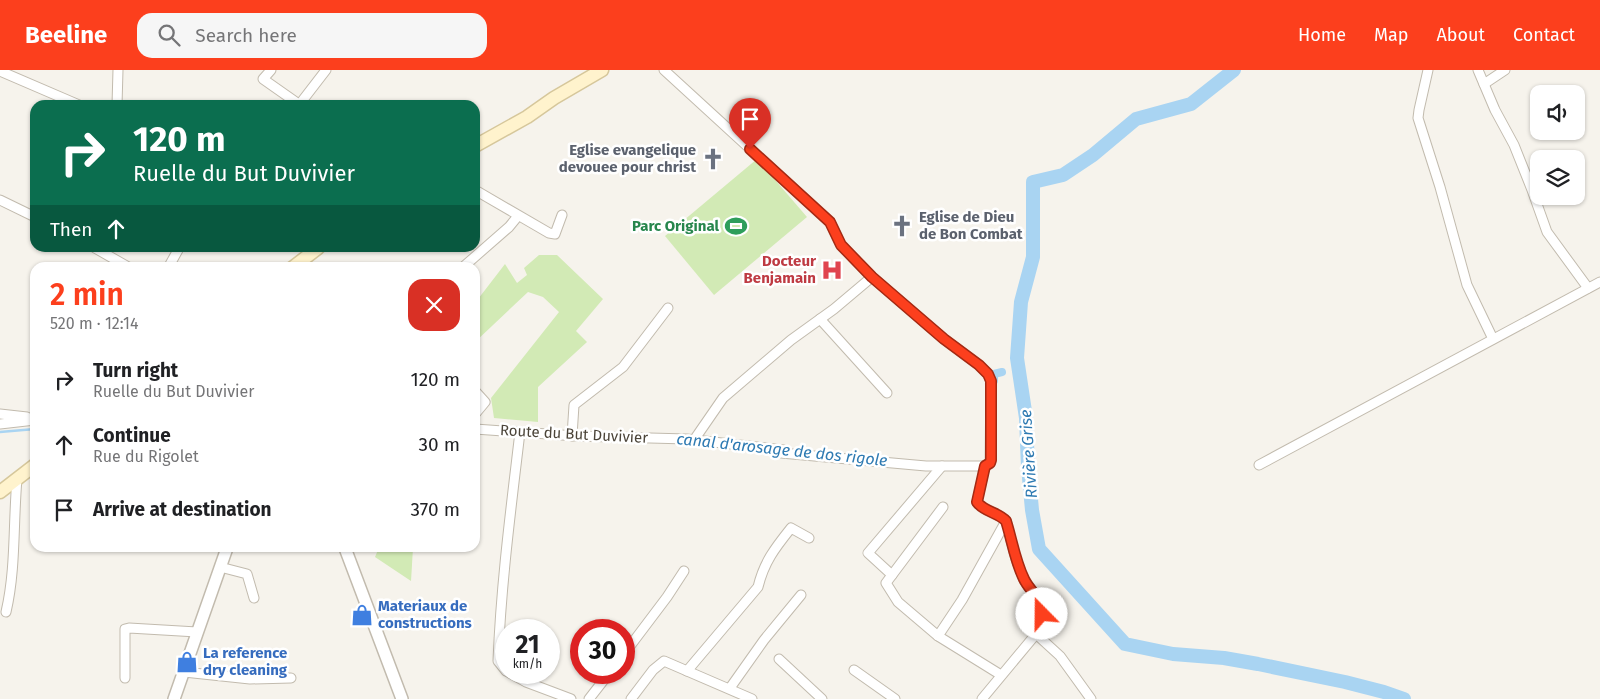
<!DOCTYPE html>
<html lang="en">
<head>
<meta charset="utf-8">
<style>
	body { margin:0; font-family:"Fira Sans",sans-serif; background:#f6f6f6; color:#202124; height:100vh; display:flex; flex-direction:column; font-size:19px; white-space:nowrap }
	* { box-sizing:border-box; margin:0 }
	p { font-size:16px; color:#757577 }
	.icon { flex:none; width:28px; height:28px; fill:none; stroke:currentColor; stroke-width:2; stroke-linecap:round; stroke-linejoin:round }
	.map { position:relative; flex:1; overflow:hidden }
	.sheet { position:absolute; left:30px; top:192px; width:450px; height:290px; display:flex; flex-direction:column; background:#fff; border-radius:15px; box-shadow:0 1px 4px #0004 }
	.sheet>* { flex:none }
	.top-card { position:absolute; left:30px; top:30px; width:450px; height:152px; border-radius:15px; box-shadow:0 1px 4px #0004; background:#0b6e4f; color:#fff; overflow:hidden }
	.tools { position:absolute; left:1530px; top:15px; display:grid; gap:10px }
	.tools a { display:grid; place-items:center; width:55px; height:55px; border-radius:10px; background:#fff; box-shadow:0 1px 4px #0004; font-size:25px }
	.speed { position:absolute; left:495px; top:549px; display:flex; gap:10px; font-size:25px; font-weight:700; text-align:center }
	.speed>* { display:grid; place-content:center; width:65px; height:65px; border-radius:50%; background:#fff; box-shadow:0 1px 4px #0004; line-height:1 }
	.speed small { font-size:12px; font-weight:400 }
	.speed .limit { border:8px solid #d22; background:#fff; color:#111 }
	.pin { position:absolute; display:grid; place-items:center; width:42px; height:42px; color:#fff; margin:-51px -21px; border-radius:50% 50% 50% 0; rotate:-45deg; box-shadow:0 0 5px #0007 }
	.pin .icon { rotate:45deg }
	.me { position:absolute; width:55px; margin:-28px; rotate:338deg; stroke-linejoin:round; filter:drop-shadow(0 0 4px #0008) }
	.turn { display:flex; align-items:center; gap:18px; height:105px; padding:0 20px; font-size:22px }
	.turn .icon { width:65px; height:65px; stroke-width:2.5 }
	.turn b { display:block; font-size:35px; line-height:42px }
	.then { display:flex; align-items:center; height:48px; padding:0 20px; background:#0003; gap:10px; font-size:19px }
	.round { display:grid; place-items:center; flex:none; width:52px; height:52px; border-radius:15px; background:#f6f6f6 }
	.headline { display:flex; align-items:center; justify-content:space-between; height:85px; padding:0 20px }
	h1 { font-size:30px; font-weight:600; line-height:38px; color:#fc3f1d }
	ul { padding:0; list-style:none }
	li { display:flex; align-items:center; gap:15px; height:65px; padding:0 20px }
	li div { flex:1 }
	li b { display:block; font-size:19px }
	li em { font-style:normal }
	header { display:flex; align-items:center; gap:30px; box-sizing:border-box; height:70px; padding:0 25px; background:#fc3f1d; color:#fff }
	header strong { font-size:24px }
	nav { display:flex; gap:28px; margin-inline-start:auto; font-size:18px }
	.search { width:350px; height:45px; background:#f6f6f6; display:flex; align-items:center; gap:12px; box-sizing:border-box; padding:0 18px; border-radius:15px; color:#757577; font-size:19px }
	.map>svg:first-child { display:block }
</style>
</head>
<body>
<header>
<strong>Beeline</strong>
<div class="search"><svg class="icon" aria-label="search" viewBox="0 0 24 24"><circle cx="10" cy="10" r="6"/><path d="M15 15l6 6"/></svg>Search here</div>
<nav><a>Home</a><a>Map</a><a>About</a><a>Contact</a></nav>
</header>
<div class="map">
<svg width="1600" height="629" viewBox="0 0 1600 629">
	<rect width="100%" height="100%" fill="#f6f3ec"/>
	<g fill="#d2eab5">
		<polygon points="757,89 807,147 714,225 665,166"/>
		<polygon points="539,185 557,185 603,229 576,261 587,272 538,317 538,352 494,348 491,328 559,242 543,227 528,222 475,272 475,233 505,194 517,213 527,205 524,198"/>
		<polygon points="396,478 413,478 411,511 375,487 378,480"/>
	</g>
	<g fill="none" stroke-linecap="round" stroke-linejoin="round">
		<polyline stroke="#a9d4f2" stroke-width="2.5" points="0,362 35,359"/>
		<polyline stroke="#a9d4f2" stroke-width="8" points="989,314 994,311 994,304 1002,302"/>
		<polyline stroke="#a9d4f2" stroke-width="14" points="1234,0 1191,34 1136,49 1093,85 1063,105 1033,112 1033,187 1021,232 1017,288 1026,348 1028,397 1032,440 1039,479 1125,574 1173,584 1224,588 1258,594 1345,612 1384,622 1404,629"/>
		<g stroke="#c2bbae" stroke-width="11">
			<g id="minor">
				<polyline points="271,0 263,9 300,35"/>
				<polyline points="1428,0 1419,40 1418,48 1440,117 1467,215 1493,269"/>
				<polyline points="1478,0 1495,40 1514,75 1532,120 1547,162 1588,218"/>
				<polyline points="0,1 79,35"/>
				<polyline points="1484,14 1505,0"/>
				<polyline points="117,35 118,0"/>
				<polyline points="299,35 326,0"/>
				<polyline points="475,120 549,163 555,164 562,145"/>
				<polyline points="0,130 35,147"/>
				<polyline points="95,178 130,198"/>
				<polyline points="168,198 178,180"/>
				<polyline points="462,198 509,157 518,146"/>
				<polyline points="820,249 887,323"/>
				<polyline points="475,321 485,332 475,344"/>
				<polyline points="0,344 27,347"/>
				<polyline points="0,354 35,350"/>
				<polyline points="475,359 576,366 687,369 784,380 781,383 926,396 985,396 990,393 991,311 988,304 979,295 944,269 872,207 841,175 830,152 664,0"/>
				<polyline points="572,366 574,335 623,297 668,238"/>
				<polyline points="694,370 723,328 791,270 834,239 872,207"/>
				<polyline points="1259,395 1600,212"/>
				<path d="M985 396 977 432C984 442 998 442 1006 451L1016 489 1024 510 1041 534V544L1036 564 1060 586 1091 629"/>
				<polyline points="943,437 886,513 898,532 938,566 1001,605"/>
				<polyline points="220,497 247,504 254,528"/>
				<polyline points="892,505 868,483 942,396"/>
				<path d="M6 542C16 499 13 454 17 409"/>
				<polyline points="938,566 962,530 1006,451"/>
				<polyline points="624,584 667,527 684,501"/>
				<polyline points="779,589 822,629"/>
				<polyline points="854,600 895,629"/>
				<path d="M506 601 498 591C501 514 511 438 520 362"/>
				<path d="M687 601 758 517C764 492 775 478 791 458L809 468"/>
				<polyline points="184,602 250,609 291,608"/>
				<polyline points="508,602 526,612 571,629"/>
				<polyline points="125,608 125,559 129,558 197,562"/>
				<polyline points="730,618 764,570 801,525"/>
				<polyline points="589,629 610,602"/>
				<polyline points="631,629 653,600 664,591 752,629"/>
				<polyline points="982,629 1036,564"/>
			</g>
		</g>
		<g stroke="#c2bbae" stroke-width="14">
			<g id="tertiary">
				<polyline points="345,478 402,629"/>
				<polyline points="174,629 227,478"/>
			</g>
		</g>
		<g stroke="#d6c79b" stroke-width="15">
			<g id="secondary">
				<polyline points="475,76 527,47 554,28 602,0"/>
				<polyline points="292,198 318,178"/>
				<polyline points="0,422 35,395"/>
			</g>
		</g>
		<use href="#minor" stroke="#fff" stroke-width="9"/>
		<use href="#tertiary" stroke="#fff" stroke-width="11"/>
		<use href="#secondary" stroke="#fff3cd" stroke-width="12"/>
	</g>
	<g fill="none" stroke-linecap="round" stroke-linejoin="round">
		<g stroke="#a42913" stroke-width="12">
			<path id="route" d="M750 79 830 152 841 175 872 207 944 269 979 295 988 304 991 311V390L990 393 985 396 977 432C984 442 998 442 1006 451 1012 470 1015 491 1024 509 1029 520 1043 530 1042 544"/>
		</g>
		<use href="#route" stroke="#fc3f1d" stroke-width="9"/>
	</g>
	<defs>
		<g id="church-bare" transform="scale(1.725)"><path d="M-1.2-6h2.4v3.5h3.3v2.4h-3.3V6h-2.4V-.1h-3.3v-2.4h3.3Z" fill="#6b7280" stroke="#fff" stroke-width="2.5" paint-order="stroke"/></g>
		<g id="stadium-bare" transform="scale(1.725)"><path d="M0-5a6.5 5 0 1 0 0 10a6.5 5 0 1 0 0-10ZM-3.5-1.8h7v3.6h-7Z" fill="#2e9e5b" stroke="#fff" stroke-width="2.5" paint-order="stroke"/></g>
		<g id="hospital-bare" transform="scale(1.725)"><path d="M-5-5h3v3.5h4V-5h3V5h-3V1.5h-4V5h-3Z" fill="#e0444e" stroke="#fff" stroke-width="2.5" paint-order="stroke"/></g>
		<g id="shop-bare" transform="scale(1.725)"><path d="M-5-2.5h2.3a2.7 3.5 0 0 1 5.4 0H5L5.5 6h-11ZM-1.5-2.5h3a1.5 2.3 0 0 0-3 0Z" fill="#3f7fe0" stroke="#fff" stroke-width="2.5" paint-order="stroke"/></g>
	</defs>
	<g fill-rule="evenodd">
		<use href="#church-bare" x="713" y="89"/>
		<use href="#stadium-bare" x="736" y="156"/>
		<use href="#church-bare" x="902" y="156"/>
		<use href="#hospital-bare" x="832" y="200"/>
		<use href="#shop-bare" x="362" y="545"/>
		<use href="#shop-bare" x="187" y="592"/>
	</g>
	<g text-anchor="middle" stroke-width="5" stroke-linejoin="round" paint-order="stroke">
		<g font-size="15" font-weight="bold" fill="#5b616d" stroke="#fff" text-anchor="end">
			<text x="696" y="85">Eglise evangelique<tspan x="696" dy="17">devouee pour christ</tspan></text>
			<text x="919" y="152" text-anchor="start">Eglise de Dieu<tspan x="919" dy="17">de Bon Combat</tspan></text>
		</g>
		<g font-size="15" font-weight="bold" fill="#27864d" stroke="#fff" text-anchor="end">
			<text x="719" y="161">Parc Original</text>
		</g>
		<g font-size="15" font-weight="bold" fill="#be3a42" stroke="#fff" text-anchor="end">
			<text x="816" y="196">Docteur<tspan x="816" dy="17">Benjamain</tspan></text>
		</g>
		<g font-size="15" fill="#4b4439" stroke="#fff">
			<text transform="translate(574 364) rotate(3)" y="5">Route du But Duvivier</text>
		</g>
		<g font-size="15" font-weight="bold" fill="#366cbe" stroke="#fff" text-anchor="start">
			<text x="378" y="541">Materiaux de<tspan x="378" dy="17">constructions</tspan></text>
			<text x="203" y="588">La reference<tspan x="203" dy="17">dry cleaning</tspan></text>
		</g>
		<g font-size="16" font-style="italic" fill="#2e7ab2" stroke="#fff">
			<text transform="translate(782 379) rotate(6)" y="6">canal d'arosage de dos rigole</text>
			<text transform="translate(1028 384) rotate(-94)" y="6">Rivière Grise</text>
		</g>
	</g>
</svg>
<div class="tools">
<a><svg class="icon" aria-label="sound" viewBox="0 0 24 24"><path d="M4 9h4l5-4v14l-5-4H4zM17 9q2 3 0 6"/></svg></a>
<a><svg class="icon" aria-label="layers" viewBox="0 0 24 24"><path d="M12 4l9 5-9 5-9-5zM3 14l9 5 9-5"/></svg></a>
</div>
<div class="speed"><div>21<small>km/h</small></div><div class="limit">30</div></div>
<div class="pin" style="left:750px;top:79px;background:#d93025"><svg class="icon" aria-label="arrive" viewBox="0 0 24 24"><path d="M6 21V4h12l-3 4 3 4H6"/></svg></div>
<svg class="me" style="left:1042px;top:544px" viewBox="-20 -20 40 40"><circle r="19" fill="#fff"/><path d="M0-13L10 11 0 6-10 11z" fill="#fc3f1d"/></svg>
<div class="top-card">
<div class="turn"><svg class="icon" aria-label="right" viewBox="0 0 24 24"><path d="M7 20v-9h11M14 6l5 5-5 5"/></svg><div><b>120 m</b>Ruelle du But Duvivier</div></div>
<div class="then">Then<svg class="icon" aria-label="ahead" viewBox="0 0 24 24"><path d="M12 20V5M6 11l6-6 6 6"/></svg></div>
</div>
<section class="sheet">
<div class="headline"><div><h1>2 min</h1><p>520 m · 12:14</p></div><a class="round" style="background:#d93025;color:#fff"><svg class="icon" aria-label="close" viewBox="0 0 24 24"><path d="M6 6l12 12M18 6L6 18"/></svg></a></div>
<ul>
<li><svg class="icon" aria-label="right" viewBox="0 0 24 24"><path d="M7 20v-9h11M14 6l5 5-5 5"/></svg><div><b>Turn right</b><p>Ruelle du But Duvivier</p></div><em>120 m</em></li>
<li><svg class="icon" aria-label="ahead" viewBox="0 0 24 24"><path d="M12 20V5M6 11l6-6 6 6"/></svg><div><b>Continue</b><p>Rue du Rigolet</p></div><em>30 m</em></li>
<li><svg class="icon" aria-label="arrive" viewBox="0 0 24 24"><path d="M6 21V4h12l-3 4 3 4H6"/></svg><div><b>Arrive at destination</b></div><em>370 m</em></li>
</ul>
</section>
</div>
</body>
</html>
